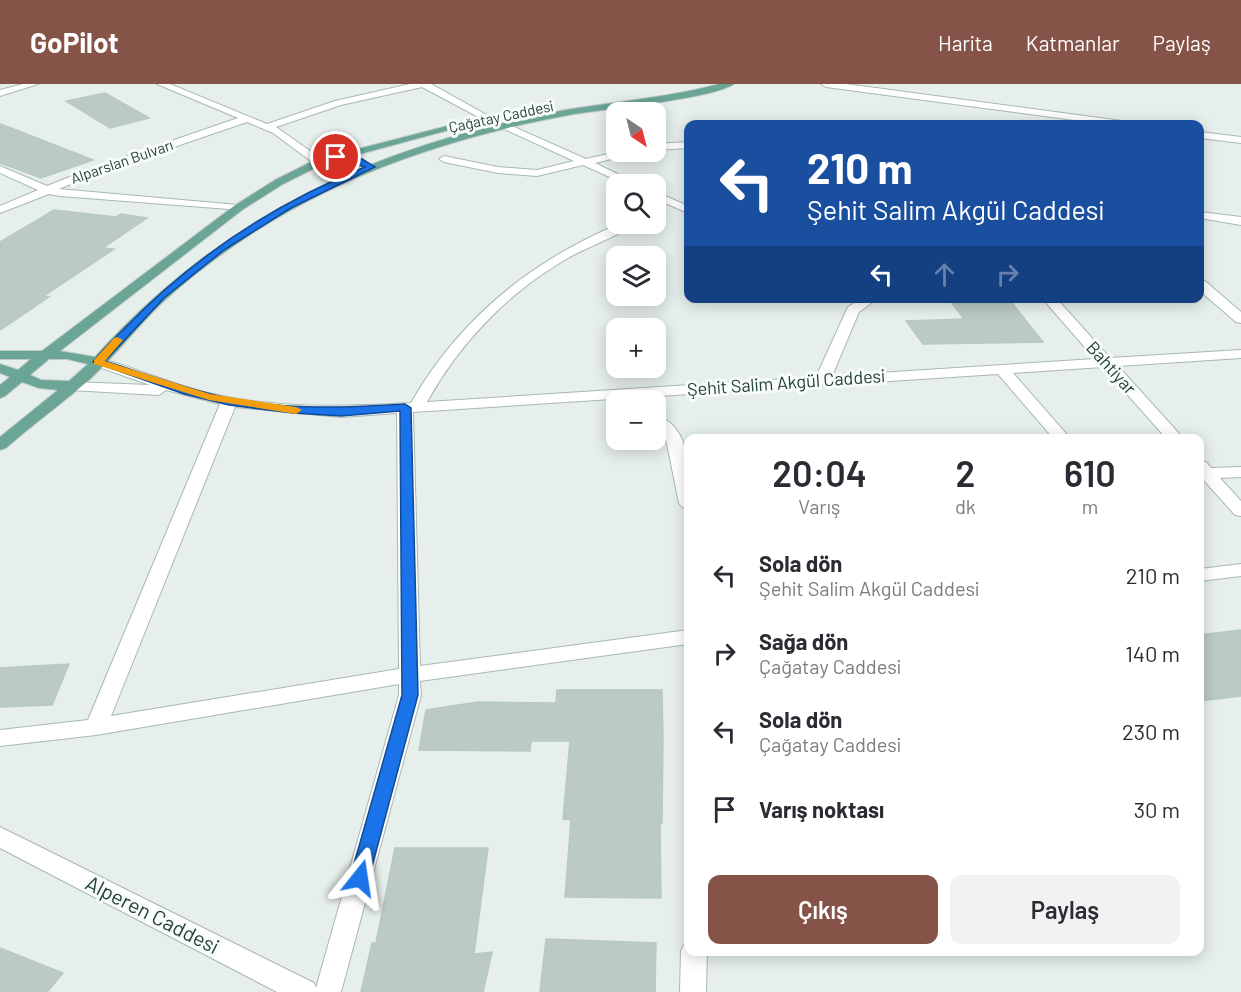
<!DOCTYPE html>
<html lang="tr">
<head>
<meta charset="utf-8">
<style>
	body { margin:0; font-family:Barlow,sans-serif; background:#f2f2f3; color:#2b2b33; height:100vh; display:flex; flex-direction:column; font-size:22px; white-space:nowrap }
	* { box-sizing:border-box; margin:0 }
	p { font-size:20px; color:#7c7c81 }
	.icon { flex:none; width:33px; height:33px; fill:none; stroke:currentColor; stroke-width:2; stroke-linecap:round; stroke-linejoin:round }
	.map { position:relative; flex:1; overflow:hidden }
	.panel { position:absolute; left:684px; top:350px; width:520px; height:522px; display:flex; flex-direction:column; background:#fff; border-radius:12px; box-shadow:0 3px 15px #0003 }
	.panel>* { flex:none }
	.guide { position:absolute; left:684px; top:36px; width:520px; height:183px; border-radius:12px; box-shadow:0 3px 15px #0003; background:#1a4fa0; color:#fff; overflow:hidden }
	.needle { width:39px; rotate:145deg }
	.fabs { position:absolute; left:606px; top:18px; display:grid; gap:12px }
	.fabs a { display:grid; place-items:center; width:60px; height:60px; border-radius:12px; background:#fff; box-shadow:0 3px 15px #0003; font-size:30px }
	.pin { position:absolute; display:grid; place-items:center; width:51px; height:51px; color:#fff; margin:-26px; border:3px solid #fff; border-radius:50%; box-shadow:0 2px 6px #0007 }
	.me { position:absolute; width:66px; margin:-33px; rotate:15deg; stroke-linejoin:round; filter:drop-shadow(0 0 4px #0008) }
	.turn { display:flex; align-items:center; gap:21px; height:126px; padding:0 24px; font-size:27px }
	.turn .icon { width:78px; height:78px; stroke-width:2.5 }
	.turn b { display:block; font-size:42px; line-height:51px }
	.lanes { display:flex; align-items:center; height:57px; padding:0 24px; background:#0003; justify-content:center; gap:30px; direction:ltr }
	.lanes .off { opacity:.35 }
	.eta { display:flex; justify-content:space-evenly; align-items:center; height:102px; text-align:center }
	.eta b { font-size:36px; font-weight:600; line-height:42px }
	.action { display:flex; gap:12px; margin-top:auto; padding:12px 24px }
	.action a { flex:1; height:69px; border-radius:12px; background:#855347; color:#fff; font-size:24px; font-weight:600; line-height:69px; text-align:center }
	.action a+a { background:#f2f2f3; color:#2b2b33 }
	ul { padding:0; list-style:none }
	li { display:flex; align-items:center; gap:18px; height:78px; padding:0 24px }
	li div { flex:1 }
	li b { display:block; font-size:22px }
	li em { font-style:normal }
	header { display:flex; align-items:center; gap:36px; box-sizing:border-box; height:84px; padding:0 30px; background:#855347; color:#fff }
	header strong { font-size:28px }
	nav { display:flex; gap:33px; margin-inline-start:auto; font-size:21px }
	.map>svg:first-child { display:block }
</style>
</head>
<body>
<header>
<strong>GoPilot</strong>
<nav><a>Harita</a><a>Katmanlar</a><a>Paylaş</a></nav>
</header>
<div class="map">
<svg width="1241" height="908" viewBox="0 0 1241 908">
	<rect width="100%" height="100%" fill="#e6efeb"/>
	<g fill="#bbcac4" stroke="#b8c9c2" stroke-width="1.5">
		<polygon points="105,9 149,34 110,44 66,17"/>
		<polygon points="0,40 11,44 93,76 41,94 0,79"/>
		<polygon points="54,126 116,133 121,130 147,134 103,164 114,165 44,212 49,213 0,246 0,158"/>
		<polygon points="948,214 1008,214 1043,258 923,260 906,237 964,235"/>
		<polygon points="1241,546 1241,612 1200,617 1200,551"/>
		<polygon points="69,580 52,621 0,623 0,584"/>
		<polygon points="557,606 662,606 663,655 662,739 660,739 661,814 565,813 571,736 563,735 570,657 531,657 530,667 419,666 426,626 478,618 556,619"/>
		<polygon points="395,764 488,764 474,870 492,868 483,908 361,908 372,859 376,859"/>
		<polygon points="546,855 656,859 655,908 540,908"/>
		<polygon points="0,864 63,889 47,908 0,908"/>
	</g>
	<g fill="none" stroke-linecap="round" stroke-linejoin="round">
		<g stroke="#a8b8b2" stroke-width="2">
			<g id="minor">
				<polygon points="23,0 38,0 0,12 0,6"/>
				<polygon points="157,0 170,0 267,40 335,17 410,0 431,0 494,35 486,37 422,3 341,21 276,43 323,76 323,80 315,80 273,49 247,38 95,90 59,105 238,121 242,122 242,126 60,112 49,110 0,129 0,122 38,106 0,89 0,82 47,102 87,86 238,34"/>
				<polygon points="821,0 846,0 1122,37 1127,40 1104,40 826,3"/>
				<polygon points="505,39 586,75 617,68 633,68 632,70 595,79 638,100 625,100 583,81 537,92 498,89 444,78 439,75 444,72 498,83 537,86 574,77 502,44 502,40"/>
				<polygon points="1200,48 1241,53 1241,59 1200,54"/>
				<polygon points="688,58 688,64 656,66 656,60"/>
				<polygon points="656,108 688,122 688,129 656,115"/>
				<polygon points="1200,128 1241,133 1241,141 1200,134"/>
				<path d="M619 140H634C625 149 583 165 568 174 509 208 460 258 427 318L816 293 848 223 862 214H878L859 228 832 292 1095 275 1042 214H1056L1110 274 1241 266V274L1118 282 1183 354H1166L1103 283 1013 289 1070 354H1053L998 290 413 328 420 582 688 546V560L420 597 421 611 341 908H277L0 764V743L314 899 316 904 399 611V600L96 651 0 662V646L88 636 220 320 166 306 159 311 70 306 63 302 70 298 150 301 93 281 91 278 98 274C134 283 168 299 204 308 272 325 341 323 411 319 459 235 531 177 619 140ZM235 323 341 333 397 329 399 585 111 632Z"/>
				<polygon points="1200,196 1205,197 1241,228 1241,239 1236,238 1200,207"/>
				<path d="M656 332C694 342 688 394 688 424L682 423 679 419 666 355 656 345Z"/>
				<polygon points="1200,377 1206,378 1211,384 1241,383 1241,393 1220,394 1241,417 1241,432 1235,431 1200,392"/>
				<polygon points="1241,480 1241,492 1200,497 1200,485"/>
				<polygon points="688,857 688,867 707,867 706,908 680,908 681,867 685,859"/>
			</g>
		</g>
		<g stroke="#c2cac8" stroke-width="2">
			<path id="major" d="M719 0H734C712 15 602 25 569 31 520 40 471 52 424 68 329 99 239 149 165 216 138 241 117 270 90 295 63 319 33 340 6 364L0 366V353L58 306 39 304 22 298 5 312 0 314V301L10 293 0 289V280L18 286 31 275H0V267H42L234 122 275 96 315 76 455 40 460 43 323 80 283 100 242 126 60 267 95 273C219 135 368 65 549 29 605 18 664 15 719 0ZM49 275H67L88 280 69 297 41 296 30 291Z"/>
		</g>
		<use href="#minor" fill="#fff" fill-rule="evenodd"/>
		<use href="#major" fill="#6aa596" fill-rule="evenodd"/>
	</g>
	<path fill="#1a73e8" stroke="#114b97" stroke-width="1.5" d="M336 70 362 75 375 83 291 124 224 166 164 214 105 277C146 290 186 305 228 314 287 326 346 324 405 320L411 324 418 611 369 794 366 799 360 802 353 799 350 794 402 611 400 327 341 332 293 329 229 321 184 310 93 278C102 266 113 256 124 245 192 174 274 120 365 83L333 74 332 73Z"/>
	<polygon fill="#f59e0b" points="117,253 123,256 105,277 210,310 296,323 302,326 296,330 209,316 94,280 94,276 114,254"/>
	<g text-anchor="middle" stroke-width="6" stroke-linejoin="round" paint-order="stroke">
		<g font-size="15" fill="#24423a" stroke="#f7fbf9">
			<text transform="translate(501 33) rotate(-12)" y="5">Çağatay Caddesi</text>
			<text transform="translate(122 78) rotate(-19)" y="5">Alparslan Bulvarı</text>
		</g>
		<g font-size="18" fill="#24423a" stroke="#f7fbf9">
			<text transform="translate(1111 284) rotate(48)" y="6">Bahtiyar</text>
			<text transform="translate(786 299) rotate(-4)" y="6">Şehit Salim Akgül Caddesi</text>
		</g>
		<g font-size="21" fill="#24423a" stroke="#f7fbf9">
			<text transform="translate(152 831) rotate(27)" y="7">Alperen Caddesi</text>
		</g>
	</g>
</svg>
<div class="fabs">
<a><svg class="needle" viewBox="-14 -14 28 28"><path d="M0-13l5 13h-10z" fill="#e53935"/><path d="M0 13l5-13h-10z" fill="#7c7c81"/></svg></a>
<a><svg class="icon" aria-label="search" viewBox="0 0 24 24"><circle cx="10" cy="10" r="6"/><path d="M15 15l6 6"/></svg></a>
<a><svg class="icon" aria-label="layers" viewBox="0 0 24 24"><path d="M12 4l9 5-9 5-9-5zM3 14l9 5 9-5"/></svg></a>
<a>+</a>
<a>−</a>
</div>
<div class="pin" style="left:336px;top:73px;background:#d93025"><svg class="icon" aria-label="arrive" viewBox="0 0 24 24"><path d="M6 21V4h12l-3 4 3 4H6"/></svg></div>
<svg class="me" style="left:360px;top:794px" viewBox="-20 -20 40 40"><path d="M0-17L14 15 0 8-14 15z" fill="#1a73e8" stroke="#fff" stroke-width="4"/></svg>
<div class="guide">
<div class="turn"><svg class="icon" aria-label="left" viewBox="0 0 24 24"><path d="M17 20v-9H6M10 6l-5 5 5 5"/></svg><div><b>210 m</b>Şehit Salim Akgül Caddesi</div></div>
<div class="lanes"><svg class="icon" aria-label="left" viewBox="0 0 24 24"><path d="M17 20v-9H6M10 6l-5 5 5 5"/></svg><svg class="icon off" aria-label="ahead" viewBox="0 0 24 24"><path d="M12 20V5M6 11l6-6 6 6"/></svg><svg class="icon off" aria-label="right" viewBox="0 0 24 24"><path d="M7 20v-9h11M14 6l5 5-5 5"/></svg></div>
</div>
<section class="panel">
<div class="eta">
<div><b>20:04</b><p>Varış</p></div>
<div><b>2</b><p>dk</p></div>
<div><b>610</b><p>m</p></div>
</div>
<ul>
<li><svg class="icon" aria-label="left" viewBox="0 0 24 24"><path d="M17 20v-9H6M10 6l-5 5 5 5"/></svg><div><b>Sola dön</b><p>Şehit Salim Akgül Caddesi</p></div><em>210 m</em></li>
<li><svg class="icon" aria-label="right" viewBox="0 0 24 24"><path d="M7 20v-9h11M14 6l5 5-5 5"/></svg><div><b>Sağa dön</b><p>Çağatay Caddesi</p></div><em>140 m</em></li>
<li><svg class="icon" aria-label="left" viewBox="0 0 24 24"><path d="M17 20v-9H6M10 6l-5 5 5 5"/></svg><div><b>Sola dön</b><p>Çağatay Caddesi</p></div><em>230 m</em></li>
<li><svg class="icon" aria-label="arrive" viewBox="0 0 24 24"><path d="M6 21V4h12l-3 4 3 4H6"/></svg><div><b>Varış noktası</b></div><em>30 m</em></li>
</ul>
<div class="action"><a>Çıkış</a><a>Paylaş</a></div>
</section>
</div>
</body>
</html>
